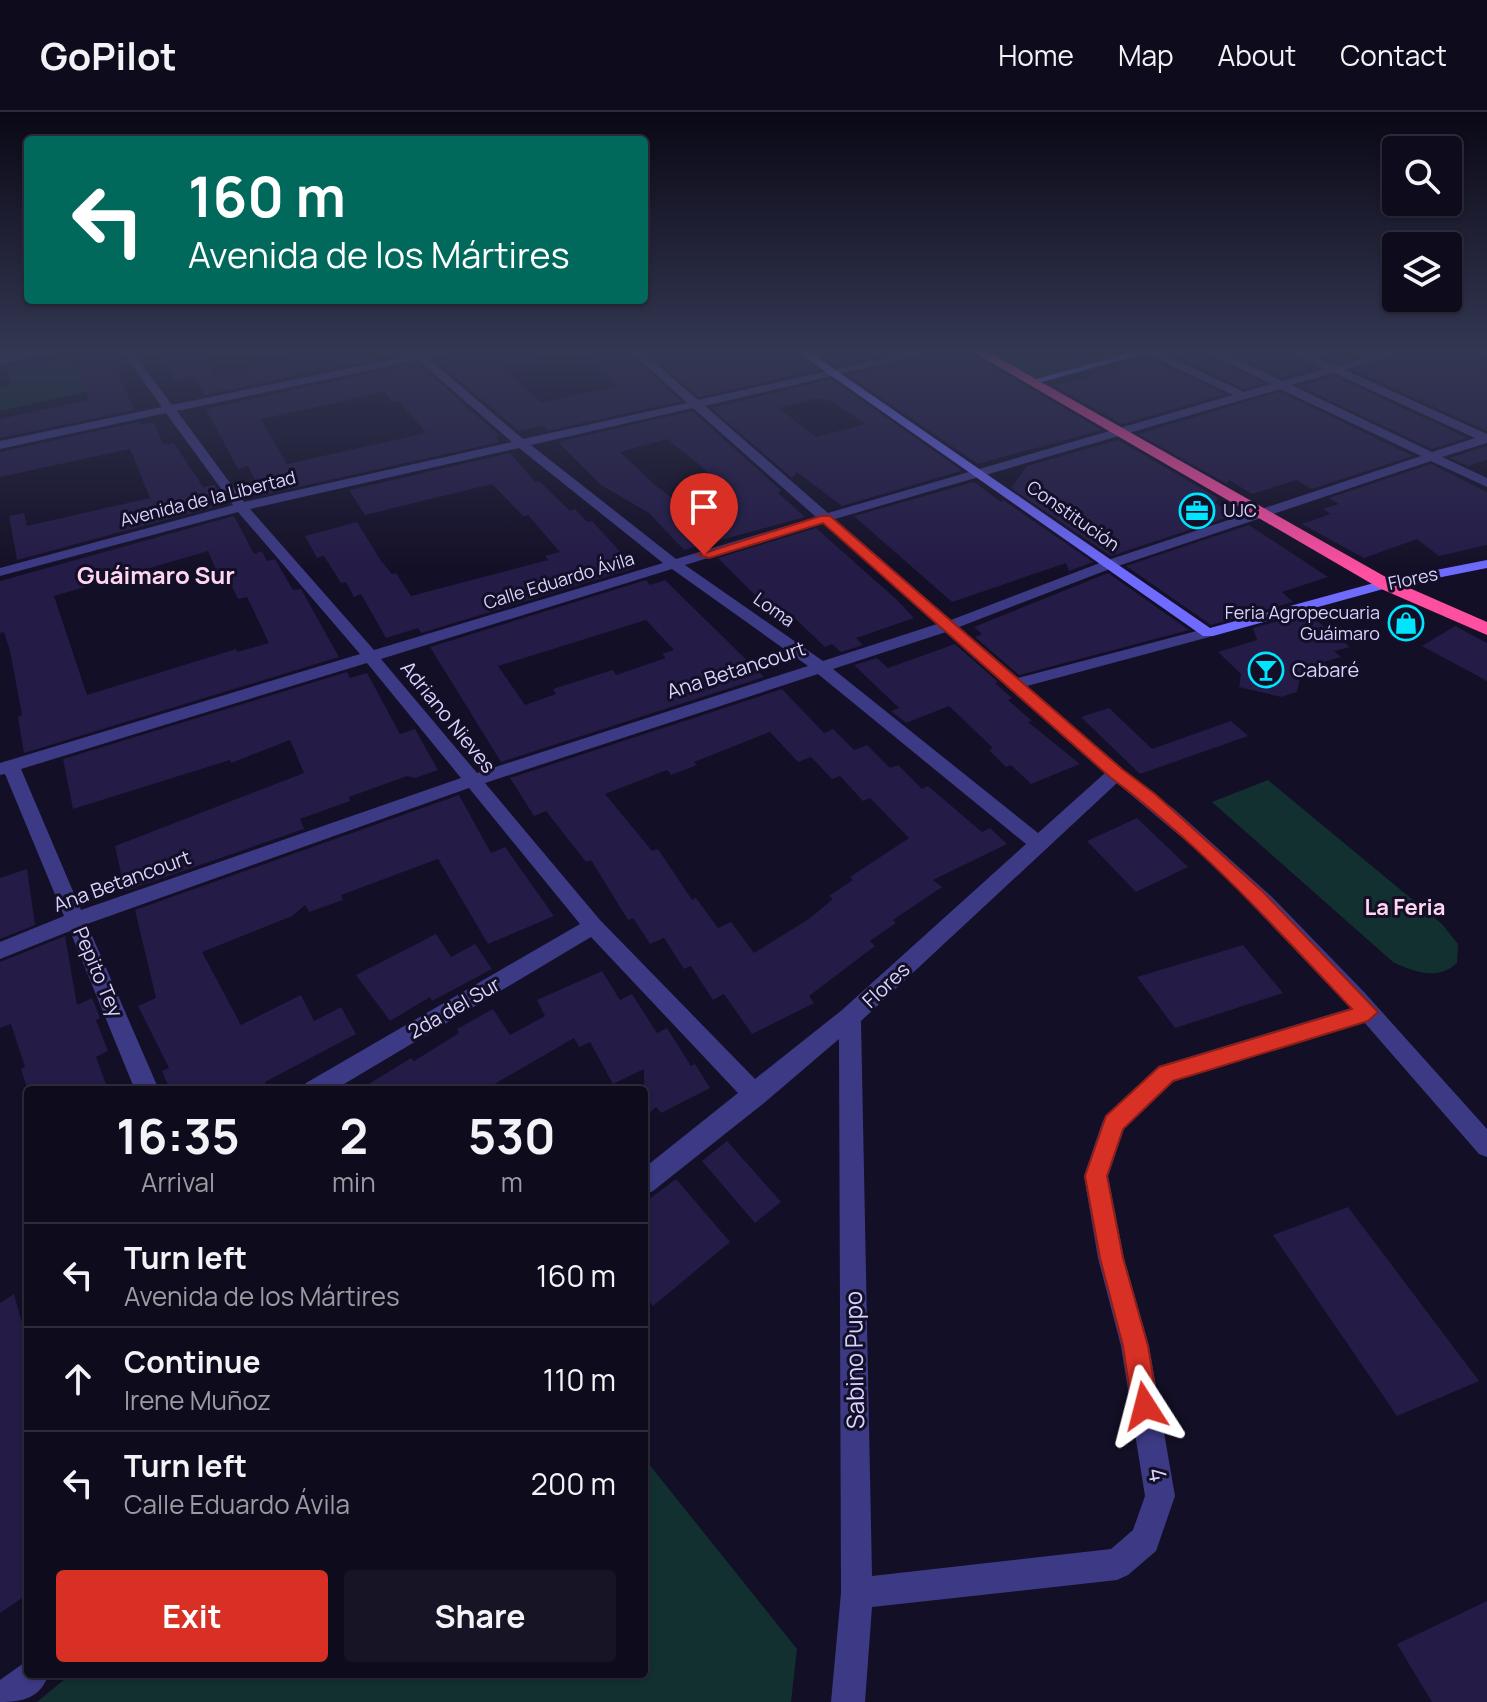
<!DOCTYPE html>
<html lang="en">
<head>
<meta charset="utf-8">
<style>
	body { margin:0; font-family:Manrope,sans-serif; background:#171425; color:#f1f3f6; height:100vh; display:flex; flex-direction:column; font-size:30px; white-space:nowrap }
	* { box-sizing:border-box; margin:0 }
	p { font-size:26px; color:#9b9ba3 }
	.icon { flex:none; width:44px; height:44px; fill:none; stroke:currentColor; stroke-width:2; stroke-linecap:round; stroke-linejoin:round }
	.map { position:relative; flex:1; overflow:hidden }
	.drawer { position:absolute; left:24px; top:974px; width:624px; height:592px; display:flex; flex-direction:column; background:#0e0b1c; border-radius:8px; box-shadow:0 2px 6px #0004,0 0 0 2px #2e2b3b }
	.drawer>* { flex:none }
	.banner { position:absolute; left:24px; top:24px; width:624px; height:168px; border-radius:8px; box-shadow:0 2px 6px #0004,0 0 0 2px #2e2b3b; background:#00695c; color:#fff; overflow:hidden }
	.controls { position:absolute; left:1382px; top:24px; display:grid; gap:16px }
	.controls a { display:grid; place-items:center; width:80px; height:80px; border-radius:8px; background:#0e0b1c; box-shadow:0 2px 6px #0004,0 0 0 2px #2e2b3b; font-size:40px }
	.pin { position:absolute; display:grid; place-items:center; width:68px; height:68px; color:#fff; margin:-82px -34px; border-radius:50% 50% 50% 0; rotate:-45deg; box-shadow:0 0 8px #0007 }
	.pin .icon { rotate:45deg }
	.me { position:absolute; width:88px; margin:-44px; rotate:351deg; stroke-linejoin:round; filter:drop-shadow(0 0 6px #0008) }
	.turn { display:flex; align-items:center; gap:28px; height:168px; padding:0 32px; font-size:36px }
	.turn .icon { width:104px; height:104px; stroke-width:2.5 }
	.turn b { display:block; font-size:56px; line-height:68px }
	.eta { display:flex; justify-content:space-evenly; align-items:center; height:136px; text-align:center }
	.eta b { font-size:48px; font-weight:700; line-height:56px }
	.primary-button { display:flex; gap:16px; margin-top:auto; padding:16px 32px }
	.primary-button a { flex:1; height:92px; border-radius:8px; background:#d93025; color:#fff; font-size:32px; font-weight:700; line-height:92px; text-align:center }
	.primary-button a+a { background:#171425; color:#f1f3f6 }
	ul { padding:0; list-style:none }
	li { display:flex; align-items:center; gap:24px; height:104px; padding:0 32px; border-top:2px solid #2e2b3b }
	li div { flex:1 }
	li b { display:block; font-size:30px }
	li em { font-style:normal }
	header { display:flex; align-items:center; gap:48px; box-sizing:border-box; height:112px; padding:0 40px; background:#0e0b1c; border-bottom:2px solid #2e2b3b }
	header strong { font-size:38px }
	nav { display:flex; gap:44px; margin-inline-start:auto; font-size:28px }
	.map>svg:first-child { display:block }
</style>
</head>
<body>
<header>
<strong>GoPilot</strong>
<nav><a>Home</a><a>Map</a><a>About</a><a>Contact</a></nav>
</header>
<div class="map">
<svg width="1487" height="1590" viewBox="0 0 1487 1590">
	<rect width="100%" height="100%" fill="#130f26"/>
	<g fill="#12302f">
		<polygon points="979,237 1143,237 1033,267"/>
		<polygon points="74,245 95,278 0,299 0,276 10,274 8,256"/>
		<path d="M1268 668 1442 812 1458 832 1457 851C1438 869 1414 860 1393 850L1212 690Z"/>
		<polygon points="644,1346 797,1537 791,1590 37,1590 71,1562 644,1562"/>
	</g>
	<g fill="#241b47" fill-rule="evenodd">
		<polygon points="115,237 119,264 134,298 0,326 0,307 89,288 80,263 84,263 82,243"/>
		<polygon points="157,237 199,237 214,263 338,237 403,237 406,241 204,283 194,264 174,269"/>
		<polygon points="489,237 545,237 545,244 501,254 541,291 618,274 578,237 625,237 681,289 548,319 543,314 519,319 436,249"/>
		<polygon points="643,237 790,237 818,258 699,285"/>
		<polygon points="810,237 900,237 903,239 835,254"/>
		<polygon points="950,237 961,237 1102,318 978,352 848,263"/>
		<polygon points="1192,237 1198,237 1263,271 1244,277 1171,242"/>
		<polygon points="1221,237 1282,237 1316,256 1282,266"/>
		<polygon points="1306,237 1383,237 1335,251"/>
		<polygon points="1413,237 1468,237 1482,245 1464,250 1487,259 1487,319 1353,258"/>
		<polygon points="1152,248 1225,282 1122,312 1055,274"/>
		<path d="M417 251 500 324 496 325 500 330 262 383 248 354 238 357 206 297ZM384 280 392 290 399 289 426 321 287 352 261 307Z"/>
		<polygon points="1334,264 1467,326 1432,337 1300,274"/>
		<path d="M831 267 960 357 961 359 842 394 797 360 792 366 711 296ZM817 286 834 290 865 312 816 325 778 296Z"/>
		<polygon points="1280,280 1413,344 1312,377 1296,368 1252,382 1229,368 1227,372 1138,322"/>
		<path d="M692 299 781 378 778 381 805 405 684 438 649 401 601 373 558 330ZM667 327 701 354 737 390 696 402 676 383 671 385 656 374 620 340Z"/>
		<polygon points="139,310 141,313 154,310 163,333 174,331 203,375 214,373 228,391 17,448 9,404 24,401 27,414 150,386 130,337 0,365 0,340"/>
		<polygon points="1118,328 1218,386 1215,391 1234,403 1111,444 1011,376 1027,354"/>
		<polygon points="1487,334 1487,348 1468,354 1450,346"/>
		<polygon points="510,341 535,370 539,369 570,399 575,397 587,410 592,409 635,456 421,521 418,516 386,526 361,482 354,485 346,470 341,471 324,444 317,446 305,424 357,410 381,449 392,462 396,461 411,484 548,448 545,444 560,440 528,403 523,404 492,372 365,403 349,378"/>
		<polygon points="1431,352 1487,380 1487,433 1439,444 1417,427 1364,446 1302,412 1331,402 1323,397 1339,392 1329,386"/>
		<polygon points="974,370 1001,390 1003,388 1093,450 1069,459 1066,451 952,490 854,404"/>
		<path d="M234 404 254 442 262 439 267 449 275 447 293 478 301 477 339 545 24 641 18 605 22 603 10 539 4 520 0 521V469ZM208 439 218 462 225 460 238 487 247 485 269 531 237 540 236 537 87 583 54 484Z"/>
		<polygon points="1249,413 1328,465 1282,480 1293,490 1211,513 1126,454"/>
		<polygon points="816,416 897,488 914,506 856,526 863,533 841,540 832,532 825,535 786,498 774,502 718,446"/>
		<polygon points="1108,461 1189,518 1019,563 975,525 982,522 974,515"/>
		<path d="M646 468 650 473 665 468 764 565 501 650 430 535ZM646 508 674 538 662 542 666 546 616 563 613 558 578 569 553 577 556 582 525 593 498 554Z"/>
		<polygon points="1307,501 1350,535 1334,539 1341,545 1302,556 1297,580 1281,585 1239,575 1241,562 1218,540 1257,528 1253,516"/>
		<polygon points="1455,514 1487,531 1487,569 1422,534"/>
		<polygon points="955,532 998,570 995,571 1012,586 1008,588 1032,609 1028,610 1080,652 1031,672 1011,653 1006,655 989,638 993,636 949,594 906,611 891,599 899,596 854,553 877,546 888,556"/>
		<polygon points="347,560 350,566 367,561 400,622 415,617 438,658 415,666 407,664 349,685 350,689 300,707 304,717 125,779 115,734 304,661 290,628 231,651 230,648 73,697 63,647"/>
		<path d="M782 577 824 621 833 617 854 638 867 633 890 656 898 653 922 677 928 674 982 720 990 716 1007 732 933 768 942 775 893 808 896 811 870 829 875 834 809 884 814 891 752 922 724 882 713 888 691 854 684 857 664 826 650 832 633 806 628 808 591 748 586 750 546 699 534 704 510 666ZM770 620 798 650 811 645 832 667 840 664 863 689 870 686 909 726 850 765 853 768 829 784 833 787 809 807 754 841 731 810 718 816 696 786 692 788 658 737 652 739 605 682 667 658 671 663 697 653 694 650Z"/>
		<polygon points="1109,596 1152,637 1231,609 1248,624 1140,662 1081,605"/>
		<polygon points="459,683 491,741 505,735 554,804 488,832 438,747 341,783 343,788 309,800 305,793 292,804 202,840 241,913 301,883 314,909 341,895 356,922 265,970 269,978 170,978 162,959 169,956 138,894 156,886 135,798"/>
		<polygon points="1137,706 1188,755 1136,780 1087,729"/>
		<polygon points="27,757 35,813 0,827 0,766"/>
		<polygon points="436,822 451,845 475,832 492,857 432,889 430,885 390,909 356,863"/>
		<polygon points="65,824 77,893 92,886 100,906 96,908 108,939 96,945 108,978 27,976 21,957 25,955 11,912 0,916 0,850"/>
		<polygon points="1243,833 1283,881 1175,916 1137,865"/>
		<polygon points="602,859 620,888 632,882 657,921 667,916 691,954 695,952 710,976 661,1001 656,995 644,1006 644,957 613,972 590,930 579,935 574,926 484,978 359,978 411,946 414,949 459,921 457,917 493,897 510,923 545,904 537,888"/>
		<polygon points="727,1029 781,1090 755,1111 702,1049"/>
		<polygon points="676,1067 730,1130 653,1194 644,1182 644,1091"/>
		<polygon points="1348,1095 1479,1269 1397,1304 1273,1123"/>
		<polygon points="14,1182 28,1233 28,1482 0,1501 0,1191"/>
		<polygon points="1487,1489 1487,1590 1432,1590 1397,1532"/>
	</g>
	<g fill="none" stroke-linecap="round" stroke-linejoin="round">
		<g fill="#3d3a85" fill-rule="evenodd">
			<polygon points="49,237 71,237 0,252 0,246"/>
			<path d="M120 237H130L172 293 412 243 406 237H417L422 241 461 237 428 246 523 327 687 291 628 237H639L698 288 926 237H945L705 294 828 401 1233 283 1145 241V237H1153L1244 280 1271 272 1201 237H1214L1282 269 1324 257 1285 237H1299L1335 254 1394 237H1410L1345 258 1487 322V331L1442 345 1487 366V375L1431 349 1115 455 959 515 1018 566 1208 516 1213 518V524L1027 574 1122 657 1174 697 1272 785 1364 880 1487 1017V1045L1479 1042 1364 910 1174 969 1124 1017 1108 1064 1124 1146 1149 1234 1175 1384 1156 1439 1128 1463 1117 1468 872 1495 865 1590H831L841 1481 839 927 764 991 653 1079 644 1083V1056L738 981 591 825 334 978H302L306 971 580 812 469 676 87 812 159 978H135L70 819 0 847V830L64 804 5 662 0 663V651L360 542 238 400 0 464V456L233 393 166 301 0 337V329L162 295ZM418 248 512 330 244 390 177 299ZM1334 261 1475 326 1432 340 1291 273ZM1280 277 1421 344 1105 449 951 508 835 407ZM693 296 816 405 676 447 531 333ZM519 336 663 451 374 538 250 397ZM823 411 937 512 823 549 685 453ZM672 457 808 554 477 661 381 547ZM946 520 1105 661 1038 721 833 557ZM367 551 461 666 81 798 21 657ZM818 562 1026 732 842 898 755 967 600 808 485 671ZM1117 671 1211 750 1351 896 1159 954 1106 1003 1102 1011 1084 1064 1098 1146 1121 1234 1145 1384 1133 1418 1111 1437 872 1464 861 909Z"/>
			<path d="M28 1548V1562H49C40 1586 24 1590 0 1590V1568Z"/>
		</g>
		<g fill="#6f6bff" fill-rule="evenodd">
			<polygon points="793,237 805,237 1210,516 1385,468 1487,448 1487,456 1387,476 1213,524 1203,524"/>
			<polygon points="1144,237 1161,237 1031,273 1025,270"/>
			<polygon points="1471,237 1487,237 1487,244"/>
		</g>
		<polygon fill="#ff4fa3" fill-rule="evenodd" points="968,237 983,237 1391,468 1487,510 1487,523 1379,476"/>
	</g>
	<linearGradient id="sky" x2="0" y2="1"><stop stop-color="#0a0815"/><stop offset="0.52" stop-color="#333752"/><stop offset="1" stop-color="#333752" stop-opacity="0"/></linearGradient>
	<rect width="1487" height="460" fill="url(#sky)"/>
	<path fill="#d93025" stroke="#8d1f18" stroke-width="2" d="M821 404H830L1122 657 1155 682 1263 780 1378 900 1368 909 1173 969 1123 1017 1107 1064 1123 1146 1148 1234 1158 1294 1155 1303 1145 1307 1136 1303 1132 1294 1123 1234 1100 1146 1085 1064 1106 1004 1159 955 1352 897C1276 816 1200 732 1110 665L823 411 709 446 698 443Z"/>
	<defs>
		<g id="office-ring" transform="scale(1.8)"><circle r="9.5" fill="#130f26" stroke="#00e5ff" stroke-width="1.5"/><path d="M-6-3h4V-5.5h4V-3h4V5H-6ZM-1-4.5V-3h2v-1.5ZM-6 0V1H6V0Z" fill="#00e5ff"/></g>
		<g id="shop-ring" transform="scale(1.8)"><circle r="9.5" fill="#130f26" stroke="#00e5ff" stroke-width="1.5"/><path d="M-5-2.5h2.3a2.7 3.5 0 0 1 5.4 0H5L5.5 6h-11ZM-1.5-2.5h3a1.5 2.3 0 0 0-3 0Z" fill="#00e5ff"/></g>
		<g id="bar-ring" transform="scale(1.8)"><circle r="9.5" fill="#130f26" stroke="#00e5ff" stroke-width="1.5"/><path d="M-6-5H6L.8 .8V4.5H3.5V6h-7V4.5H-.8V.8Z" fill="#00e5ff"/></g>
	</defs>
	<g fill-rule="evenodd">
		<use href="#office-ring" x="1197" y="399"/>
		<use href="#shop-ring" x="1406" y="511"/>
		<use href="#bar-ring" x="1266" y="558"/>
	</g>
	<g text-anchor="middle" stroke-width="6" stroke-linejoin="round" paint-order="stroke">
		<g font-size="18" fill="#d9d4ff" stroke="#130f26">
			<text transform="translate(208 387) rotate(-14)" y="6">Avenida de la Libertad</text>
			<text transform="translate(1073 404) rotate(35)" y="6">Constitución</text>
			<text transform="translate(1413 467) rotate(-12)" y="6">Flores</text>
			<text transform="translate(559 469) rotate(-17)" y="6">Calle Eduardo Ávila</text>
			<text transform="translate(774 498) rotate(35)" y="6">Loma</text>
		</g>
		<g font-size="18" fill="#d9d4ff" stroke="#130f26" text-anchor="start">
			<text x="1223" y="405">UJC</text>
			<text x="1380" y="507" text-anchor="end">Feria Agropecuaria<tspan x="1380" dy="21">Guáimaro</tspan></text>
		</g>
		<g font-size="20" fill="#d9d4ff" stroke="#130f26">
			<text transform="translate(736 558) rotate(-18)" y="7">Ana Betancourt</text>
			<text transform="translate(448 605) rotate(51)" y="7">Adriano Nieves</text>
			<text transform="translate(122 769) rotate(-20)" y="7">Ana Betancourt</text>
			<text transform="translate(98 860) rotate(67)" y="7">Pepito Tey</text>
			<text transform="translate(886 873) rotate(-43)" y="7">Flores</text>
			<text transform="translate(454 896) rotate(-30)" y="7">2da del Sur</text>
		</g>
		<g font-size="20" fill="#d9d4ff" stroke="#130f26" text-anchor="start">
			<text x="1292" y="565">Cabaré</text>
		</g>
		<g font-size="22" font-weight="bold" fill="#ffd6f0" stroke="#130f26">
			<text x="1405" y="803">La Feria</text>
		</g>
		<g font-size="24" font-weight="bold" fill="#ffd6f0" stroke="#130f26">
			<text x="156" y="472">Guáimaro Sur</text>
		</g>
		<g font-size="24" fill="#d9d4ff" stroke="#130f26">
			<text transform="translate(855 1248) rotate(-91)" y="8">Sabino Pupo</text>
			<text transform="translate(1157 1363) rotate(81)" y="8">4</text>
		</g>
	</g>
</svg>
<div class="controls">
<a><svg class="icon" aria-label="search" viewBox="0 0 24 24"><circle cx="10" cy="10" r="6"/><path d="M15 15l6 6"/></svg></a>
<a><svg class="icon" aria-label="layers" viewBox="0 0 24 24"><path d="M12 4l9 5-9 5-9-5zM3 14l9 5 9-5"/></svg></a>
</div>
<div class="pin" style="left:704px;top:443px;background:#d93025"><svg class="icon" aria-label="arrive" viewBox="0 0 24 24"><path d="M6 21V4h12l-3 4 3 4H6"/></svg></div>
<svg class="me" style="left:1145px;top:1294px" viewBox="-20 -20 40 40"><path d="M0-17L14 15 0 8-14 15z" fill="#d93025" stroke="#fff" stroke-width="4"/></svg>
<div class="banner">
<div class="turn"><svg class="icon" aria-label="left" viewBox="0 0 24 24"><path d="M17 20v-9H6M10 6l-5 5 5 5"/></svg><div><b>160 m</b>Avenida de los Mártires</div></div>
</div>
<section class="drawer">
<div class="eta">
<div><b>16:35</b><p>Arrival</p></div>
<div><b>2</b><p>min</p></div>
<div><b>530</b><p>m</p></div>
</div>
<ul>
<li><svg class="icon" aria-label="left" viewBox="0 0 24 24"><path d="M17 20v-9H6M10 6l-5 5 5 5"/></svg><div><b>Turn left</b><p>Avenida de los Mártires</p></div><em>160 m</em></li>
<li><svg class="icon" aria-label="ahead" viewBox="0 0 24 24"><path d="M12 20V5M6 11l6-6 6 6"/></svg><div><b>Continue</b><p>Irene Muñoz</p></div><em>110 m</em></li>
<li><svg class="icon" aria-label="left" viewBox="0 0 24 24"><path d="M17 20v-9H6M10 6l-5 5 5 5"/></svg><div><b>Turn left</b><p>Calle Eduardo Ávila</p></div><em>200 m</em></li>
</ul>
<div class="primary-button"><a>Exit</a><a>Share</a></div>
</section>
</div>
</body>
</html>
